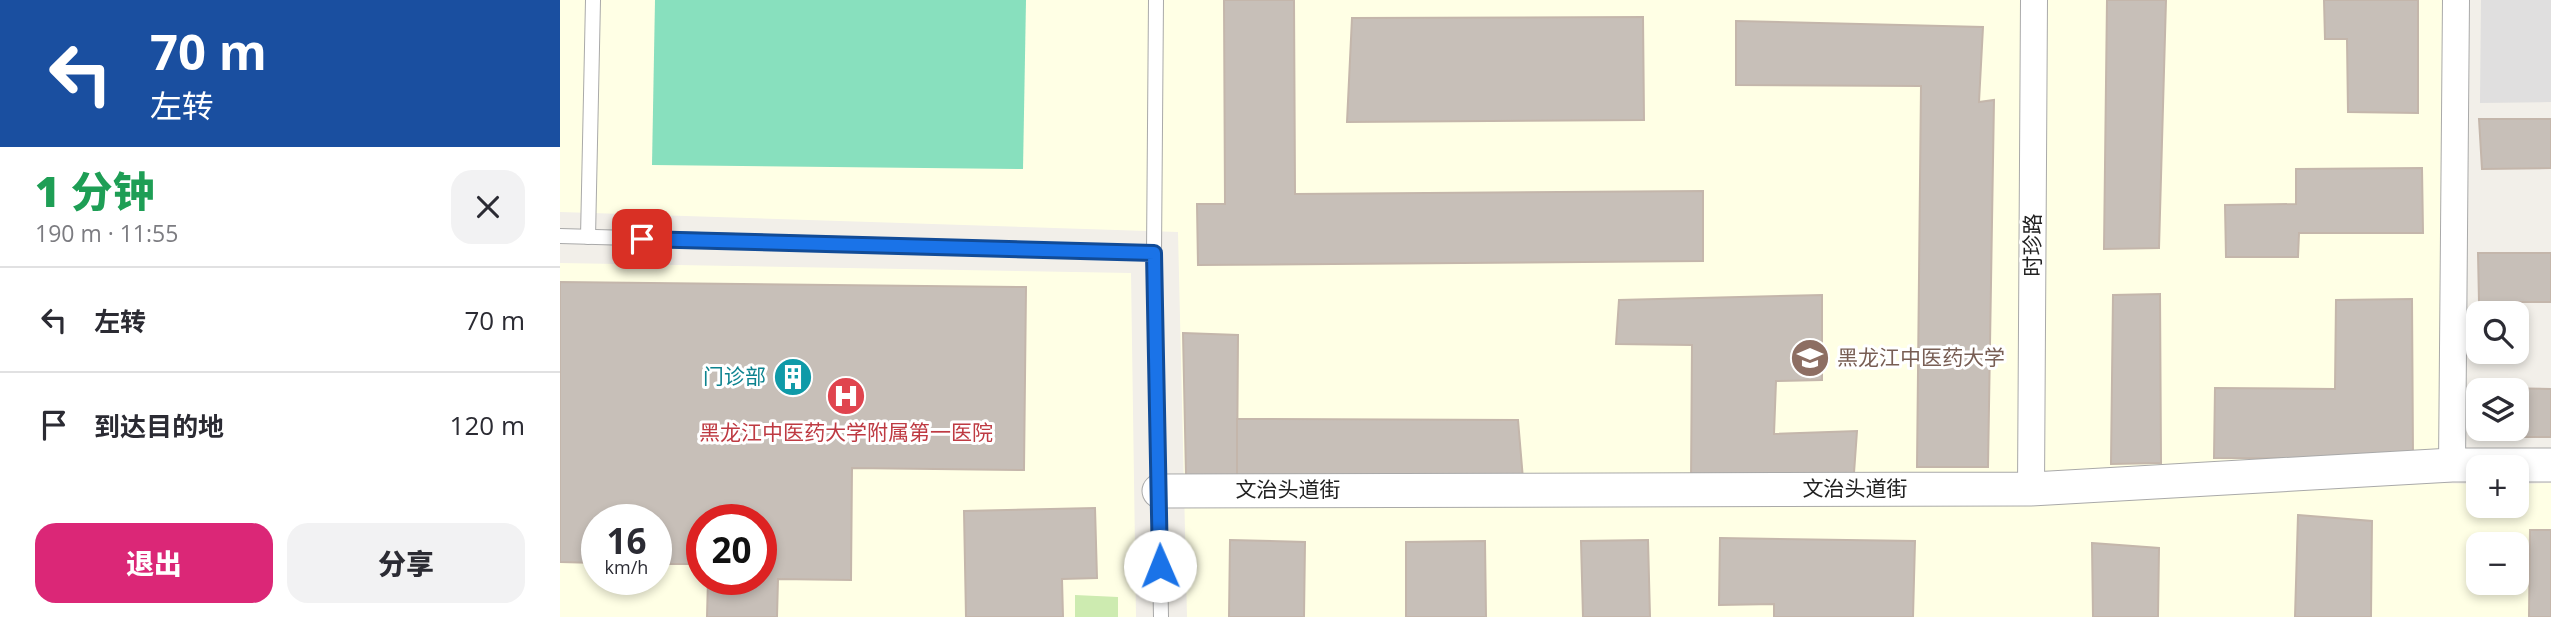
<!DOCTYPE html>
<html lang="zh">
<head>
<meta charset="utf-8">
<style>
	body { margin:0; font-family:"Open Sans","Noto Sans SC",sans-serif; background:#f2f2f3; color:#2b2b33; height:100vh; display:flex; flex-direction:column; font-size:26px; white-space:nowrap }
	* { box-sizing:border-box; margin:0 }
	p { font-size:23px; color:#7c7c81 }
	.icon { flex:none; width:38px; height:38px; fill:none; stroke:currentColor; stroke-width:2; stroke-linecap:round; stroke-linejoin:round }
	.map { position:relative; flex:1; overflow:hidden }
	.details { display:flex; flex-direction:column; background:#fff; width:560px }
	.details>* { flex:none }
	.hud { background:#1a4fa0; color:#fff; overflow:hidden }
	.fabs { position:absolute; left:1906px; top:301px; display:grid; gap:14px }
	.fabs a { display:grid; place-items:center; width:63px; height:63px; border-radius:14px; background:#fff; box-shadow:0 4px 10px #0003; font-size:35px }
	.speed { position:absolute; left:21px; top:504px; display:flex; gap:14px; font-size:35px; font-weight:700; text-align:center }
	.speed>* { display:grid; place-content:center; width:91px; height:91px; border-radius:50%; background:#fff; box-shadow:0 4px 10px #0003; line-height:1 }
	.speed small { font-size:18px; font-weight:400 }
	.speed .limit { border:10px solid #d22; background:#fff; color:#111 }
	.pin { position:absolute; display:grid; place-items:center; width:60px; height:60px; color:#fff; margin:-30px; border-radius:14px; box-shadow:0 4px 10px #0006 }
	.me { position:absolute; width:77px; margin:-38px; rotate:359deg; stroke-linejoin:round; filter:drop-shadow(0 0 5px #0008) }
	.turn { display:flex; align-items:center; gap:24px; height:147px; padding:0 35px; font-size:32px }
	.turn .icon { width:91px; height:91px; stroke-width:2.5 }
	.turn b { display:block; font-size:49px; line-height:60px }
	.round { display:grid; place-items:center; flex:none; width:74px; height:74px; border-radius:21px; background:#f2f2f3 }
	.overview { display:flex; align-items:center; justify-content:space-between; height:119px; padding:0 35px }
	h1 { font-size:42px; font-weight:800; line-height:52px; color:#1e9e55 }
	.cta { display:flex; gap:14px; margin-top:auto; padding:14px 35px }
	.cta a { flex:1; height:80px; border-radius:21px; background:#db2777; color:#fff; font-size:28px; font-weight:800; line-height:80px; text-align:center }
	.cta a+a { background:#f2f2f3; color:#2b2b33 }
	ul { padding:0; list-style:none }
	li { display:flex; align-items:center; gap:21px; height:105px; padding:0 35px; border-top:2px solid #e1e1e2 }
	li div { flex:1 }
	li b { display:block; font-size:26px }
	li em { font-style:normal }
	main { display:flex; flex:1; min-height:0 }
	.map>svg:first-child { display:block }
</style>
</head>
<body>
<main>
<section class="details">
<div class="hud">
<div class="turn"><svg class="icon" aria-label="left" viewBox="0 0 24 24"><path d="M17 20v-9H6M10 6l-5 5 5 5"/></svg><div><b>70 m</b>左转</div></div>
</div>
<div class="overview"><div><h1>1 分钟</h1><p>190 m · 11:55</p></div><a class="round"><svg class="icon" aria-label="close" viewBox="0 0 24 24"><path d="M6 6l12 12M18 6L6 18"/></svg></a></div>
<ul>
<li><svg class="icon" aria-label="left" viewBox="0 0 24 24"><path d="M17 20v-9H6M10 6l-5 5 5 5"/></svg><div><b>左转</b></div><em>70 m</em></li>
<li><svg class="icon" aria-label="arrive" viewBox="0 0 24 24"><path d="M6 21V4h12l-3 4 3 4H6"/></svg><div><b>到达目的地</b></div><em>120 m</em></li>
</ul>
<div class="cta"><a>退出</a><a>分享</a></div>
</section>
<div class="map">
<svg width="1991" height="617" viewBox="0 0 1991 617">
	<rect width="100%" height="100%" fill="#f2efe9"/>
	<polygon fill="#e0dfdf" points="1921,0 1991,0 1991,102 1920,103"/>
	<g fill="#ffffe5" fill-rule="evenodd">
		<path d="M0 0H1883L1879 483 1918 484V506H1956L1957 484 1991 483V617H627L618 232 0 212ZM1918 544H1956V583H1918Z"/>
		<path d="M0 263 571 273 576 617H0ZM37 520H96V579H37ZM142 520H201V579H142Z"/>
	</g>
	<polygon fill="#cdebb0" points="515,595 558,597 558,617 515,617"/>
	<polygon fill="#88e0be" points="95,0 466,0 463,169 92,165"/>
	<g fill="#c7bfb8" stroke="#c4b6ab" stroke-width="2">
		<polygon points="664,0 734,0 735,194 1143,191 1143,261 638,265 637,204 665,204"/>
		<polygon points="1547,0 1606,0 1599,248 1544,249"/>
		<polygon points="1764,0 1858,0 1858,113 1788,112 1787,39 1765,39"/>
		<polygon points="1083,17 1084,120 787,122 792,18"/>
		<polygon points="1176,21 1423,27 1419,102 1434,100 1428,467 1357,467 1361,86 1176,85"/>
		<polygon points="1919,119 1991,119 1991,168 1922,169"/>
		<polygon points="1862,168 1863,233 1739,233 1738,257 1666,257 1665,205 1736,204 1736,169"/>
		<polygon points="1918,253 1991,253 1991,302 1919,302"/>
		<polygon points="0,282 466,287 464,470 292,468 291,580 218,579 217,617 147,617 148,579 201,579 201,520 142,520 142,564 96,564 96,520 37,520 37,563 0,562"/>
		<polygon points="1600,294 1601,463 1551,464 1553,295"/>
		<polygon points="1262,295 1262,380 1216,381 1214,434 1297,431 1293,487 1131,483 1132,345 1056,344 1059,300"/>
		<polygon points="1852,299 1853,459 1654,458 1655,388 1775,389 1776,300"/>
		<polygon points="623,333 678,335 677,475 626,475"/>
		<polygon points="1936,388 1991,389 1991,437 1937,437 1937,429 1956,429 1956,390 1936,390"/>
		<polygon points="677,419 958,420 963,479 677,475"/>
		<polygon points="535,508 537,578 502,579 503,617 406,617 404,511"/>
		<polygon points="1738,515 1812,521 1811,617 1735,617"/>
		<polygon points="1970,530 1991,530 1991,617 1969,617"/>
		<polygon points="1160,538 1355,541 1353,617 1214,617 1214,604 1159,605"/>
		<polygon points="670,540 745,542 744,617 669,617"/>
		<polygon points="1088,540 1090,617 1023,617 1021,541"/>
		<polygon points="925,541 926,617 846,617 846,542"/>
		<polygon points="1532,543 1599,548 1598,617 1533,617"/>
	</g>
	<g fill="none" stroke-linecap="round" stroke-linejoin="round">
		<g stroke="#a9a9a9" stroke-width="16">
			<g id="service">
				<polyline points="596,0 594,253 601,617"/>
				<polyline points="0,236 594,253"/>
				<polyline points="28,237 33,0"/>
			</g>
		</g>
		<g stroke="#a9a9a9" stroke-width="28">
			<g id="minor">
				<polyline points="1892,465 1896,0"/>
				<polyline points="1471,489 1474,0"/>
			</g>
		</g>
		<g stroke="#a9a9a9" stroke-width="35">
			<polyline id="tertiary" points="599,491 1471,489 1892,465 1991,465"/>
		</g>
		<use href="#service" stroke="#fff" stroke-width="14"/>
		<use href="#minor" stroke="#fff" stroke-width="26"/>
		<use href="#tertiary" stroke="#fff" stroke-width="33"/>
	</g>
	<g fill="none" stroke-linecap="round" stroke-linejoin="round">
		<g stroke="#114b97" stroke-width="18">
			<polyline id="route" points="82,239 594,253 600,566"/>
		</g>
		<use href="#route" stroke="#1a73e8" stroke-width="12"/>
	</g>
	<defs>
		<g id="university-disc" transform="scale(2.0125)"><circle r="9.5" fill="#8d6e63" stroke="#fff"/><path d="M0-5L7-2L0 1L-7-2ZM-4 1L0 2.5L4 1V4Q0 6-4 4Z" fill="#fff"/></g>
		<g id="building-disc" transform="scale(2.0125)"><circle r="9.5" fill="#0f9aa8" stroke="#fff"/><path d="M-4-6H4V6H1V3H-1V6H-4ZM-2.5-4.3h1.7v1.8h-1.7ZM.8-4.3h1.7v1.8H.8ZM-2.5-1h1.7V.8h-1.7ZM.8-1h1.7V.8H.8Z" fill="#fff"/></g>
		<g id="hospital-disc" transform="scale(2.0125)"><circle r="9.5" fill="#e0444e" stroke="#fff"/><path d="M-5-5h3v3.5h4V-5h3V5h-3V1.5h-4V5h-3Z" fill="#fff"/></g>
	</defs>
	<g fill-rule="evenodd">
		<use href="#university-disc" x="1250" y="358"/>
		<use href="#building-disc" x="233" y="377"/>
		<use href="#hospital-disc" x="286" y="396"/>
	</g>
	<g text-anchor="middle" stroke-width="6" stroke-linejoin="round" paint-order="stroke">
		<g font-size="21" fill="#222" stroke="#fff">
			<text transform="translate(1473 245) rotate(-90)" y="7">时珍路</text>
			<text x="1295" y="496">文治头道街</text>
			<text x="728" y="497">文治头道街</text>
		</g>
		<g font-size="21" fill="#785e54" stroke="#fff" text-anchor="start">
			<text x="1277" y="365">黑龙江中医药大学</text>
		</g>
		<g font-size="21" fill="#0d838f" stroke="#fff" text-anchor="end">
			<text x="206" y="384">门诊部</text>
		</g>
		<g font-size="21" fill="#be3a42" stroke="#fff">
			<text x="286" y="440">黑龙江中医药大学附属第一医院</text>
		</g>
	</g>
</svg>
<div class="fabs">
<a><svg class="icon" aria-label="search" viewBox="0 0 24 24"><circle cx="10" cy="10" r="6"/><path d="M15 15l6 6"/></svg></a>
<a><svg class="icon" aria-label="layers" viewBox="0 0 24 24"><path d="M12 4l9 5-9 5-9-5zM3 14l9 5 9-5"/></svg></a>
<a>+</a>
<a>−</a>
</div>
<div class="speed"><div>16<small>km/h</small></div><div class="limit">20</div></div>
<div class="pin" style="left:82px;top:239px;background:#d93025"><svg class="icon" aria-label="arrive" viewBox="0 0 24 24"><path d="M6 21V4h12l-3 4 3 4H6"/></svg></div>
<svg class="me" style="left:600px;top:566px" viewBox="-20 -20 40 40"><circle r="19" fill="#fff"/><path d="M0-13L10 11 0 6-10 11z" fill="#1a73e8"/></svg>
</div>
</main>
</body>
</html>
